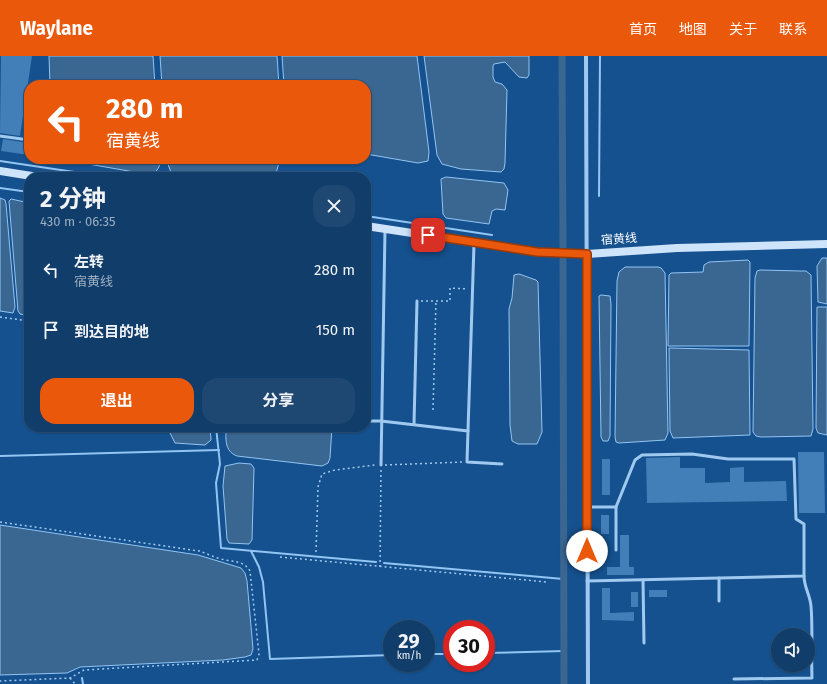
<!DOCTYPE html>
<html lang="zh">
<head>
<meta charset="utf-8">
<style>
	body { margin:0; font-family:"Fira Sans","Noto Sans SC",sans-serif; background:#1e4872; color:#f1f3f6; height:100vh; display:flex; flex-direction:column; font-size:15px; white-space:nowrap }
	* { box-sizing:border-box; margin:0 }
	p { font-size:13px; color:#9caec1 }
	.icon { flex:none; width:22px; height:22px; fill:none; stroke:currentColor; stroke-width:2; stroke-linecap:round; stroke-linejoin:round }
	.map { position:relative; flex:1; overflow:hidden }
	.drawer { position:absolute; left:24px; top:116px; width:347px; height:260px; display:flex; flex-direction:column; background:#103d6a; border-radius:16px; box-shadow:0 1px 3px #0004,0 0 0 1px #30567e }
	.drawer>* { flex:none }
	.banner { position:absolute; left:24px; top:24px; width:347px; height:84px; border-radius:16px; box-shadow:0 1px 3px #0004,0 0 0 1px #30567e; background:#ea580c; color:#fff; overflow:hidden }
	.buttons { position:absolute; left:771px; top:572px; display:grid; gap:8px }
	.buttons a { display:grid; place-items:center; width:44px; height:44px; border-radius:50%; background:#103d6a; box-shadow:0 1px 3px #0004,0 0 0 1px #30567e; font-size:20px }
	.speed { position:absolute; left:383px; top:564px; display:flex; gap:8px; font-size:20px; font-weight:700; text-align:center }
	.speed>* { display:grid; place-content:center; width:52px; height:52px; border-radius:50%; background:#103d6a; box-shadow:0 1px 3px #0004,0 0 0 1px #30567e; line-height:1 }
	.speed small { font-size:10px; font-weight:400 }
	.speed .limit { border:6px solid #d22; background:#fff; color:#111 }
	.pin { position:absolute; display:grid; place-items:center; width:34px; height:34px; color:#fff; margin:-17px; border-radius:8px; box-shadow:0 2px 6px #0006 }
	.me { position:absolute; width:44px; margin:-22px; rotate:0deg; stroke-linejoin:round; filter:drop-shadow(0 0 3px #0008) }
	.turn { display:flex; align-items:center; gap:14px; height:84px; padding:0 16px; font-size:18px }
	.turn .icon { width:52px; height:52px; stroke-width:2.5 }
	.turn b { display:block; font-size:28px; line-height:34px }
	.round { display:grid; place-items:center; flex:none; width:42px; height:42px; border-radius:16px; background:#1e4872 }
	.summary { display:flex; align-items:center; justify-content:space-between; height:68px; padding:0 16px }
	h1 { font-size:24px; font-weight:700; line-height:30px }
	.primary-button { display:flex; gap:8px; margin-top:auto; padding:8px 16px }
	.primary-button a { flex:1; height:46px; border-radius:16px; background:#ea580c; color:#fff; font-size:16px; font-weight:700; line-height:46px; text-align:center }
	.primary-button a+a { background:#1e4872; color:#f1f3f6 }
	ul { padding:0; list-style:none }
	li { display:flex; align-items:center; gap:12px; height:60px; padding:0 16px }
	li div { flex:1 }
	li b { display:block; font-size:15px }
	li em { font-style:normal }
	header { display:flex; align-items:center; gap:24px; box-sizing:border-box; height:56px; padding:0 20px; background:#ea580c; color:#fff }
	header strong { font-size:19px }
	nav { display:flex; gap:22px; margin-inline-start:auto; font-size:14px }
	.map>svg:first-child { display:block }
</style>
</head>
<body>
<header>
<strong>Waylane</strong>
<nav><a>首页</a><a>地图</a><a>关于</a><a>联系</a></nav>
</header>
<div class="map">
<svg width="827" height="628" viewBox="0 0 827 628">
	<rect width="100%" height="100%" fill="#15518e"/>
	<g fill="#3a6692" stroke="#92c5f3">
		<polygon points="49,0 153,0 155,29 50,29"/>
		<polygon points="160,0 277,0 279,29 162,29"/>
		<polygon points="282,0 417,0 429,96 428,105 418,107 366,98 366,29 284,29"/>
		<polygon points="424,0 529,0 529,19 527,22 519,21 505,6 494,8 493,10 493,21 495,26 502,28 507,34 505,107 504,113 501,116 461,113 442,108 437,99"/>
		<path d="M59 103H160C161 110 157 115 152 119Z"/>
		<polygon points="166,103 280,103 275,121 178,121 172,119"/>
		<polygon points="446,121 504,127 508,134 505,154 496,153 492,155 489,168 446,162 443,158 441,123"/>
		<polygon points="0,142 5,144 6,148 15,251 13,257 0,255"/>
		<polygon points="11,143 25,146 27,150 29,260 20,258 18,255 9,145"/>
		<polygon points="822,202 827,202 827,248 818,246 817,210"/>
		<polygon points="748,204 750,206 749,290 668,290 669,219 671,217 703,216 704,209 709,206"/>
		<polygon points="625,211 658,211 661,212 665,217 668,377 665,384 619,387 616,386 615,381 617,225 619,216"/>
		<polygon points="760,214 801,215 806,215 811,219 813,373 811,380 761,381 756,380 753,376 755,222 757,215"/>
		<polygon points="519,218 536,224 538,226 542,376 537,388 518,388 512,385 510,369 509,253 512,242 514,219"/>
		<polygon points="601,239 610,240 611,248 610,380 608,385 603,385 601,381 599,240"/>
		<polygon points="817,251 827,251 827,379 818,377 816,372"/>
		<polygon points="669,292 749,294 750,379 673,382 670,375"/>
		<polygon points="167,371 210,371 211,384 205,389 175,387"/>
		<path d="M226 371H332L330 402 328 407 322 410 237 400C224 395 226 383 226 371Z"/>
		<polygon points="239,407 251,408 254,412 252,484 249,488 229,487 227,483 223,430 225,410"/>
		<polygon points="0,469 198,499 241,512 245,517 247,525 253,593 251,599 245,601 223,604 80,611 67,617 0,619"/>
	</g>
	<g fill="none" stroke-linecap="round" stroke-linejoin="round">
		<g stroke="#92c5f3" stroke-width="2">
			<polyline points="0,105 108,121"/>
			<polyline points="0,132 29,136"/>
			<polyline points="599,140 600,0"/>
			<polyline points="366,160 492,179"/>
			<polyline points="216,371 220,408 216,427 221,492 376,506"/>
			<polyline points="0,400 219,394"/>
			<polyline points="251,495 259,511 263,526 270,603 392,599"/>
			<polyline points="384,507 563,523"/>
			<polyline points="486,597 564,595"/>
			<polyline points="426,598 452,598"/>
			<polyline points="82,622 83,628"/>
		</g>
		<g stroke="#3a6692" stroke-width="7">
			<polyline points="562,0 563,191"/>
			<polyline points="563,204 564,628"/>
		</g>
	</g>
	<g fill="#427eb8">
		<polygon points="1,0 32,0 20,80 0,77"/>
		<polygon points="3,83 29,87 29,99 1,95"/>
		<polygon points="798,396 824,396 825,457 799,457"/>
		<polygon points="680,401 680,412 705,412 705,427 730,426 730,412 744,411 744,426 786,425 787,445 647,447 646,402"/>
		<rect x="602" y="403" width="8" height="36"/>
		<rect x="601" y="459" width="8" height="19"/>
		<polygon points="620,479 629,479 629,511 634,511 634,519 607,519 607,511 620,511"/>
		<polygon points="602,532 610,532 610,557 634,556 634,565 602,564"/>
		<rect x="649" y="534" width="18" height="7"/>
		<rect x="631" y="536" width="7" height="15"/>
	</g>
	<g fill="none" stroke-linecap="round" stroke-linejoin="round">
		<g stroke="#a0c9f0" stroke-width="1.5" stroke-dasharray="2 3" stroke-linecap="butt">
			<polyline points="421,245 450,245 450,232 468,233"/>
			<polyline points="0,261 29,265"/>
			<polyline points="433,354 436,245"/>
			<polyline points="385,409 463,406"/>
			<path d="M0 466 199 495C206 497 213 501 221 503 232 506 244 504 250 515L259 598 257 604 84 614 70 622 0 625"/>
			<polyline points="316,496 318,431 322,418 335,414 375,409"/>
			<polyline points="280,501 547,526"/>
			<polyline points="380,511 381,413"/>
			<polyline points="70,622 75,628"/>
		</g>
		<g stroke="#a0c9f0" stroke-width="3">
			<polyline points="0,80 29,84"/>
			<polyline points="474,188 467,406 502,408"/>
			<polyline points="366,365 381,365 468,375"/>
			<polyline points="414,368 417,245"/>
			<polyline points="381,409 385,174"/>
			<polyline points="587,451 616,451"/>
			<polyline points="719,522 719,545"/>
			<polyline points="643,524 644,587"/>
			<polyline points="587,525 804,520 804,468 796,463 794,403 728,403 692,398 642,399 635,404 616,451 616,494"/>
			<path d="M734 623 812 622C811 598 813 574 811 550 810 539 804 531 804 520"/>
		</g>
		<polyline stroke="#a0c9f0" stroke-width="4" points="586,0 588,628"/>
		<g stroke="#cee4fb" stroke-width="8">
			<polyline points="0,115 38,121"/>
			<polyline points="366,170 537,196 587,198 677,192 827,188"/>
		</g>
	</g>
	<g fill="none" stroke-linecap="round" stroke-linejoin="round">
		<g stroke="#983908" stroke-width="10">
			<polyline id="route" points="428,179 537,196 587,198 587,495"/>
		</g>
		<use href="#route" stroke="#ea580c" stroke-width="7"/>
	</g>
	<g text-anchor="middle" stroke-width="4" stroke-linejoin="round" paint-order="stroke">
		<g font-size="12" fill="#fff" stroke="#15518e">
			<text transform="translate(619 183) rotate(-4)" y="4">宿黄线</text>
		</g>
	</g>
</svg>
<div class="buttons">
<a><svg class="icon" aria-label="sound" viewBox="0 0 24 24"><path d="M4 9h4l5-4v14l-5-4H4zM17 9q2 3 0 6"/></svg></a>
</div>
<div class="speed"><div>29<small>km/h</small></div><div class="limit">30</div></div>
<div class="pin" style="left:428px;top:179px;background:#d93025"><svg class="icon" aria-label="arrive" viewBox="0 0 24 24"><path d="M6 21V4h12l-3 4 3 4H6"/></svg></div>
<svg class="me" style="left:587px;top:495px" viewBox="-20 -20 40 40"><circle r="19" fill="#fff"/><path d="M0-13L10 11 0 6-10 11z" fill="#ea580c"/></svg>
<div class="banner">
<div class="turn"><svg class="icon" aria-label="left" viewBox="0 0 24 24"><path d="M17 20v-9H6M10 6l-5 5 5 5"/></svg><div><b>280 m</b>宿黄线</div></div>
</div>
<section class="drawer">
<div class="summary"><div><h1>2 分钟</h1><p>430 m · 06:35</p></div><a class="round"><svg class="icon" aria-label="close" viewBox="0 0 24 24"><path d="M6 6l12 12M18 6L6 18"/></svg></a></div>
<ul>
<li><svg class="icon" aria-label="left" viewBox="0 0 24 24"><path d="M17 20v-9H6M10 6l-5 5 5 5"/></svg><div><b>左转</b><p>宿黄线</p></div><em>280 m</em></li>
<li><svg class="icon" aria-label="arrive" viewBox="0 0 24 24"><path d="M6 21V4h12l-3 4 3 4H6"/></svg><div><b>到达目的地</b></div><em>150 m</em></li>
</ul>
<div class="primary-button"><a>退出</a><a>分享</a></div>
</section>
</div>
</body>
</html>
